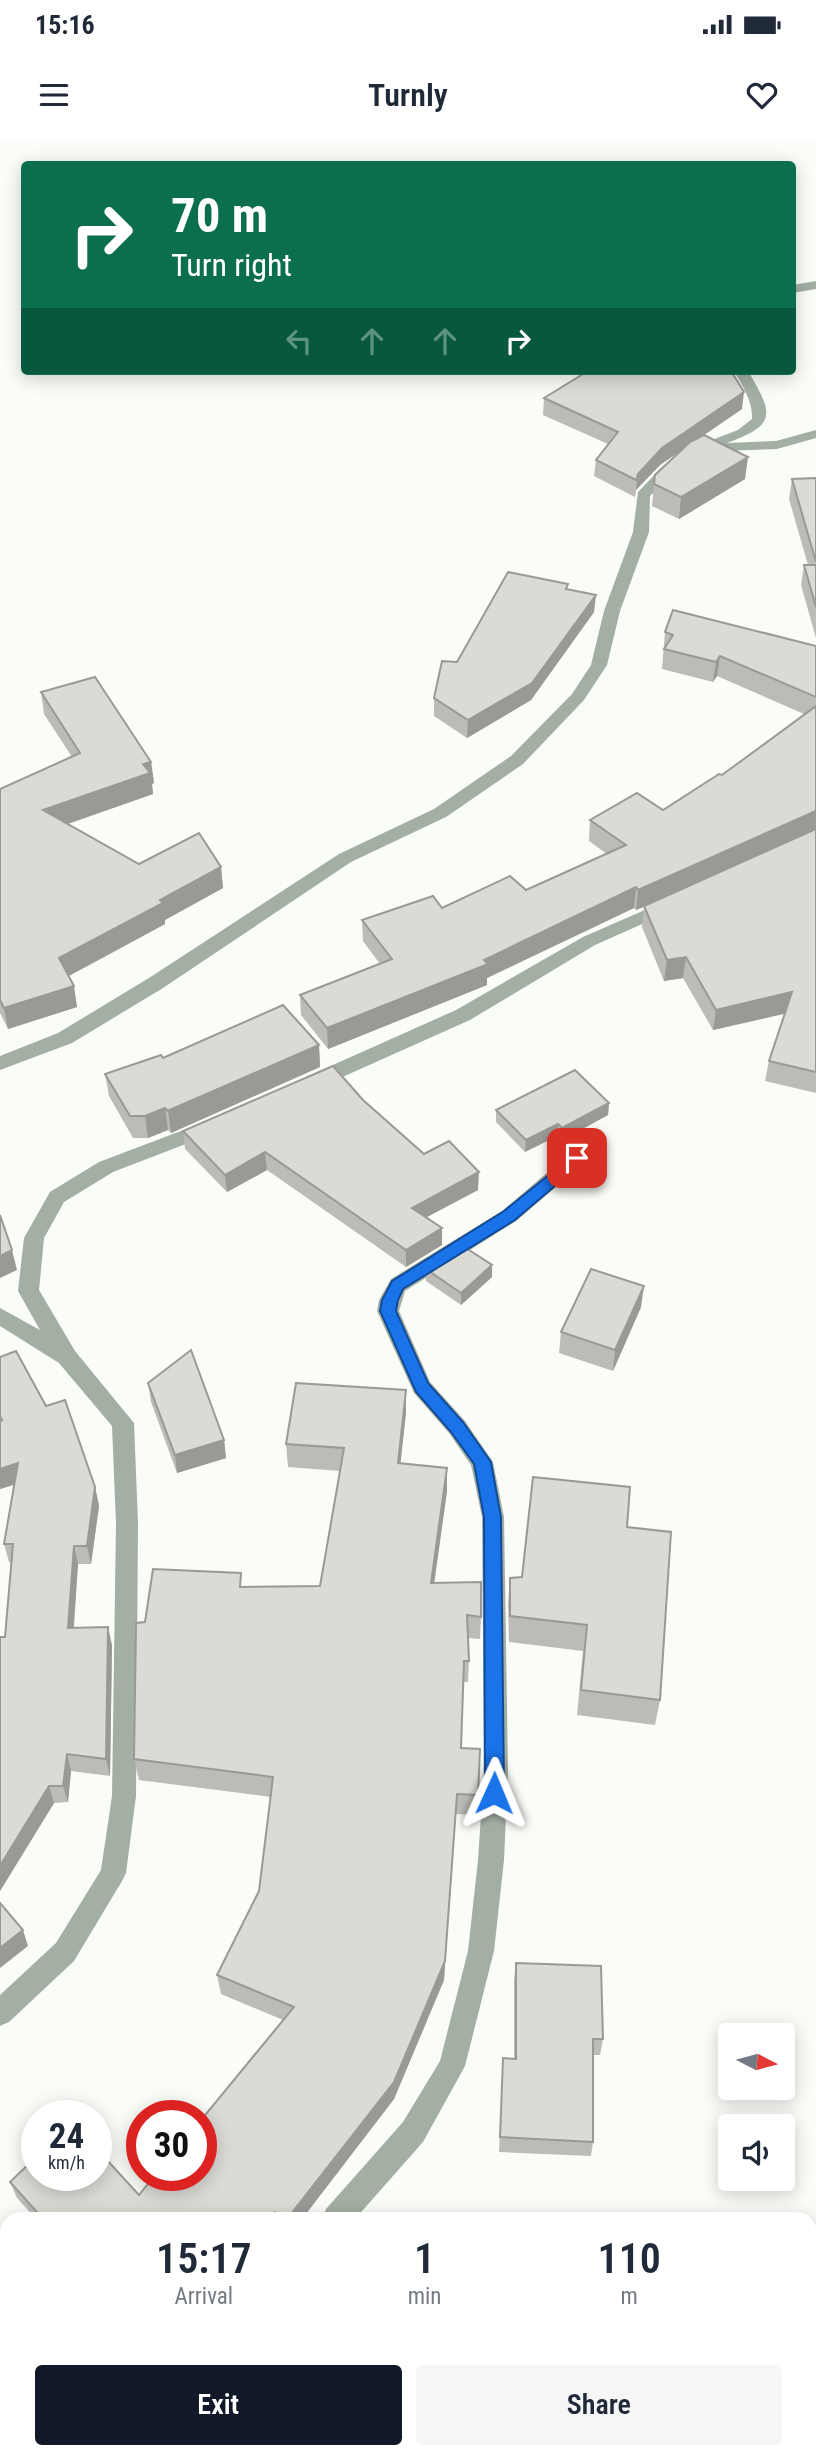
<!DOCTYPE html>
<html lang="en">
<head>
<meta charset="utf-8">
<style>
	body { margin:0; font-family:"Roboto Condensed",sans-serif; background:#f6f6f7; color:#1f2937; height:100vh; display:flex; flex-direction:column; font-size:26px; white-space:nowrap }
	* { box-sizing:border-box; margin:0 }
	p { font-size:23px; color:#747a83 }
	.icon { flex:none; width:38px; height:38px; fill:none; stroke:currentColor; stroke-width:2; stroke-linecap:round; stroke-linejoin:round }
	.map { position:relative; flex:1; overflow:hidden }
	.drawer { position:absolute; left:0px; top:2072px; width:817px; height:247px; display:flex; flex-direction:column; background:#fff; border-radius:21px 21px 0 0; box-shadow:0 4px 18px #0003 }
	.drawer>* { flex:none }
	.top-card { position:absolute; left:21px; top:21px; width:775px; height:214px; border-radius:7px; box-shadow:0 4px 18px #0003; background:#0b6e4f; color:#fff; overflow:hidden }
	.needle { width:46px; rotate:96deg }
	.tools { position:absolute; left:718px; top:1883px; display:grid; gap:14px }
	.tools a { display:grid; place-items:center; width:77px; height:77px; border-radius:7px; background:#fff; box-shadow:0 4px 18px #0003; font-size:35px }
	.speed { position:absolute; left:21px; top:1960px; display:flex; gap:14px; font-size:35px; font-weight:700; text-align:center }
	.speed>* { display:grid; place-content:center; width:91px; height:91px; border-radius:50%; background:#fff; box-shadow:0 4px 18px #0003; line-height:1 }
	.speed small { font-size:18px; font-weight:400 }
	.speed .limit { border:10px solid #d22; background:#fff; color:#111 }
	.pin { position:absolute; display:grid; place-items:center; width:60px; height:60px; color:#fff; margin:-30px; border-radius:14px; box-shadow:0 4px 10px #0006 }
	.me { position:absolute; width:77px; margin:-38px; rotate:1deg; stroke-linejoin:round; filter:drop-shadow(0 0 5px #0008) }
	.turn { display:flex; align-items:center; gap:24px; height:147px; padding:0 35px; font-size:32px }
	.turn .icon { width:91px; height:91px; stroke-width:2.5 }
	.turn b { display:block; font-size:49px; line-height:60px }
	.lanes { display:flex; align-items:center; height:66px; padding:0 35px; background:#0003; justify-content:center; gap:35px; direction:ltr }
	.lanes .off { opacity:.35 }
	.eta { display:flex; justify-content:space-evenly; align-items:center; height:119px; text-align:center }
	.eta b { font-size:42px; font-weight:600; line-height:49px }
	.cta { display:flex; gap:14px; margin-top:auto; padding:14px 35px }
	.cta a { flex:1; height:80px; border-radius:7px; background:#111827; color:#fff; font-size:28px; font-weight:600; line-height:80px; text-align:center }
	.cta a+a { background:#f6f6f7; color:#1f2937 }
	.status { display:flex; justify-content:space-between; align-items:center; height:49px; padding:0 35px; background:#fff; direction:ltr }
	.status svg { height:19px; fill:currentColor }
	header { display:flex; justify-content:space-between; align-items:center; height:91px; padding:0 35px; background:#fff; font-size:32px; font-weight:600 }
	.map>svg:first-child { display:block }
</style>
</head>
<body>
<div class="status"><b>15:16</b><svg viewBox="0 0 49 12"><path d="M0 12V9h3v3zM5 12V6h3v6zM10 12V3h3v9zM15 12V0h3v12zM26 1h20v11H26zM47 4h2v5h-2z"/></svg></div>
<header><svg class="icon" aria-label="menu" viewBox="0 0 24 24"><path d="M4 6h16M4 12h16M4 18h16"/></svg>Turnly<svg class="icon" aria-label="heart" viewBox="0 0 24 24"><path d="M12 20l-8-8c-3-5 5-10 8-4 3-6 11-1 8 4z"/></svg></header>
<div class="map">
<svg width="816" height="2318" viewBox="0 0 816 2318">
	<rect width="100%" height="100%" fill="#fafcf7"/>
	<g fill="none" stroke-linecap="round" stroke-linejoin="round">
		<g fill="#a3afa3" fill-rule="evenodd">
			<polygon points="816,141 816,149 793,153 793,145"/>
			<path d="M734 231H748C773 273 778 285 727 303L776 301 816 290V298L777 309 723 311 716 306 686 322 650 356 649 392 620 471 607 525 584 560 523 624 446 677 351 722 163 848 72 903 0 930V916L58 893 149 838 339 714 434 669 511 616 572 554 591 525 604 471 633 392 638 352 662 327 683 311 738 290 752 279C753 261 743 247 734 231Z"/>
			<polygon points="670,759 676,761 679,765 676,769 595,805 470,880 320,947 306,947 303,942 306,937 456,870 583,797"/>
			<polygon points="210,980 217,982 220,987 217,992 113,1032 64,1062 44,1098 39,1150 75,1211 134,1283 138,1383 136,1656 126,1733 122,1741 74,1821 9,1882 0,1886 0,1855 56,1803 101,1730 112,1656 116,1383 112,1286 59,1223 0,1186 0,1168 40,1190 18,1151 24,1098 50,1052 99,1022"/>
			<polygon points="577,1011 584,1013 587,1018 584,1023 516,1081 405,1151 399,1171 430,1242 465,1281 493,1322 504,1377 508,1631 504,1720 494,1811 465,1926 423,2002 355,2079 322,2079 326,2069 403,1982 440,1921 468,1811 478,1720 484,1631 482,1377 471,1325 449,1293 414,1253 377,1171 379,1160 391,1139 502,1071 570,1013"/>
			<polygon points="140,2312 172,2312 169,2318 137,2318"/>
		</g>
	</g>
	<g fill="#bcbbb7">
		<polygon points="544,258 742,269 704,295 745,339 679,379 652,366 655,335 680,311 660,325 636,350 635,357 594,336 596,320 608,304 543,275"/>
		<polygon points="816,338 816,498 801,445 804,425 808,425 789,359 792,339"/>
		<polygon points="568,449 594,472 531,560 467,598 434,576 434,558 457,522"/>
		<polygon points="665,492 816,506 816,953 765,941 769,921 785,873 713,890 683,838 664,841 642,787 644,767 636,770 634,768 487,838 487,845 328,909 301,875 300,855 380,824 363,801 362,780 442,768 526,750 607,714 589,701 590,680 663,670 722,635 804,574 717,536 713,542 662,529"/>
		<polygon points="41,552 151,622 154,643 152,644 153,654 68,684 139,724 221,727 223,748 165,780 165,784 69,836 77,867 8,889 0,873 0,649 72,617 44,574"/>
		<polygon points="319,905 320,927 171,993 168,990 148,998 133,998 109,956 105,934 163,918"/>
		<polygon points="363,960 424,1014 478,1050 426,1077 442,1105 406,1127 267,1030 227,1052 185,1009 183,991"/>
		<polygon points="609,963 608,975 562,1000 557,996 525,1012 496,982 496,970"/>
		<polygon points="492,1125 492,1137 461,1165 426,1141 426,1129"/>
		<polygon points="641,1167 613,1231 559,1213 561,1192"/>
		<polygon points="0,1217 46,1266 95,1347 99,1366 91,1424 78,1424 74,1488 112,1505 110,1636 71,1631 68,1662 54,1663 0,1751 0,1497 5,1497 12,1422 9,1422 4,1404 14,1345 0,1349"/>
		<polygon points="148,1243 224,1300 226,1318 177,1333 151,1262"/>
		<polygon points="406,1250 406,1273 400,1323 447,1351 434,1443 481,1477 480,1499 468,1498 469,1521 468,1542 463,1542 461,1608 478,1655 477,1675 456,1674 444,1840 394,1959 302,2079 36,2079 17,2058 10,2042 139,2055 283,1880 221,1854 217,1835 259,1751 271,1657 139,1640 134,1619 145,1482 243,1447 320,1446 340,1331 288,1327 286,1304"/>
		<polygon points="627,1387 660,1560 655,1585 577,1575 583,1511 509,1502 508,1464 510,1438 522,1437"/>
		<polygon points="516,1823 603,1899 600,1915 593,1915 593,2002 591,2016 499,2012 503,1918 514,1919 514,1840"/>
		<polygon points="80,2312 121,2312 116,2318 87,2318"/>
	</g>
	<g fill="#999995">
		<polygon points="744,252 742,269 660,325 636,350 635,357 638,334 662,308"/>
		<polygon points="748,317 745,339 679,379 681,357"/>
		<polygon points="596,455 594,472 531,560 467,598 468,580"/>
		<polygon points="720,516 717,536 713,542 716,522"/>
		<polygon points="151,622 154,643 152,644 153,654 47,691 43,670"/>
		<polygon points="816,671 816,690 636,770 638,750"/>
		<polygon points="221,727 223,748 165,780 165,784 63,839 59,818 160,760"/>
		<polygon points="636,747 634,768 487,838 487,845 328,909 327,888 484,820"/>
		<polygon points="686,817 683,838 664,841 667,820"/>
		<polygon points="74,846 77,867 8,889 4,868"/>
		<polygon points="792,852 788,873 713,890 716,870"/>
		<polygon points="319,905 320,927 171,993 168,971"/>
		<polygon points="609,963 608,975 562,1000 562,988"/>
		<polygon points="165,968 168,990 148,998 145,976"/>
		<polygon points="558,984 557,996 525,1012 526,1000"/>
		<polygon points="265,1012 267,1030 227,1052 225,1035"/>
		<polygon points="479,1032 478,1050 412,1085 412,1068"/>
		<polygon points="442,1088 442,1105 406,1127 406,1110"/>
		<polygon points="12,1110 17,1130 0,1138 0,1116"/>
		<polygon points="492,1125 492,1137 461,1165 461,1153"/>
		<polygon points="644,1146 641,1167 613,1231 615,1210"/>
		<polygon points="406,1250 406,1273 398,1346 398,1323"/>
		<polygon points="224,1300 226,1318 177,1333 175,1315"/>
		<polygon points="18,1323 22,1342 0,1349 0,1329"/>
		<polygon points="447,1328 447,1351 431,1466 431,1443"/>
		<polygon points="95,1347 99,1366 91,1424 87,1406"/>
		<polygon points="74,1406 78,1424 72,1506 68,1488"/>
		<polygon points="108,1487 112,1505 110,1636 106,1619"/>
		<polygon points="67,1614 71,1631 68,1662 63,1646"/>
		<polygon points="49,1646 54,1663 0,1751 0,1726"/>
		<polygon points="457,1654 444,1840 394,1959 302,2079 287,2079"/>
		<polygon points="23,1790 28,1806 0,1828 0,1808"/>
		<polygon points="275,2072 276,2079 269,2079"/>
		<polygon points="106,2312 121,2312 116,2318 101,2318"/>
		<polygon points="412,2312 417,2312 413,2318 408,2318"/>
	</g>
	<g fill="#dbdad5" stroke="#999995" stroke-width="2">
		<polygon points="588,231 731,231 744,252 662,308 638,334 636,340 596,320 618,292 544,258"/>
		<polygon points="704,295 748,317 681,357 654,344 655,335 690,302"/>
		<polygon points="816,338 816,422 792,339"/>
		<polygon points="804,425 816,425 816,467"/>
		<polygon points="508,432 568,444 566,449 596,455 532,543 468,580 434,558 442,521 457,522"/>
		<polygon points="673,470 816,506 816,557 720,516 716,522 664,509 673,495 665,492"/>
		<polygon points="95,537 151,622 143,624 150,633 43,670 139,724 199,693 221,727 160,760 163,763 59,818 74,846 4,868 0,860 0,649 80,613 41,552"/>
		<polygon points="816,566 816,671 638,750 636,747 484,820 488,824 327,888 300,855 392,819 362,780 433,756 442,768 510,736 526,750 626,705 590,680 637,653 663,670 719,634 722,635"/>
		<polygon points="816,689 816,932 769,921 792,852 716,870 686,817 667,820 644,766"/>
		<polygon points="283,865 319,905 172,969 168,971 165,968 145,976 130,976 105,934 161,915 163,918"/>
		<polygon points="333,926 363,960 424,1014 449,1001 479,1032 412,1068 442,1088 406,1110 265,1012 225,1035 183,991"/>
		<polygon points="575,930 609,963 562,988 558,984 526,1000 496,970"/>
		<polygon points="0,1075 12,1110 0,1116"/>
		<polygon points="463,1106 492,1125 461,1153 426,1129"/>
		<polygon points="591,1129 644,1146 615,1210 561,1192"/>
		<polygon points="191,1210 224,1300 175,1315 148,1243"/>
		<polygon points="16,1211 46,1266 65,1260 95,1347 87,1406 74,1406 68,1488 108,1487 106,1619 67,1614 63,1646 49,1646 0,1726 0,1497 5,1497 13,1404 4,1404 18,1323 0,1329 0,1281 2,1280 0,1276 0,1217"/>
		<polygon points="296,1243 406,1250 398,1323 447,1328 431,1443 481,1442 481,1477 467,1475 469,1521 464,1521 461,1608 480,1609 478,1655 457,1654 445,1821 394,1942 287,2079 284,2079 275,2072 269,2079 43,2079 10,2042 37,2016 37,2035 96,2035 96,2008 139,2055 155,2035 201,2035 201,1980 294,1867 217,1835 259,1751 273,1637 134,1619 136,1483 145,1482 153,1429 241,1433 240,1447 320,1446 344,1308 286,1304"/>
		<polygon points="533,1337 630,1347 627,1387 671,1392 660,1560 581,1550 587,1485 510,1476 510,1438 522,1437"/>
		<polygon points="0,1763 23,1790 0,1808"/>
		<polygon points="516,1823 601,1826 603,1899 593,1899 593,2002 500,1997 503,1918 516,1919"/>
		<polygon points="443,2073 477,2079 442,2079"/>
		<polygon points="87,2312 106,2312 101,2318 94,2318"/>
		<polygon points="302,2312 412,2312 408,2318 298,2318"/>
	</g>
	<polygon fill="#1a73e8" stroke="#114b97" stroke-width="2" points="577,1012 585,1018 583,1022 515,1080 403,1149 398,1160 396,1171 428,1243 463,1282 491,1322 501,1377 504,1653 501,1660 494,1662 488,1660 485,1653 484,1377 474,1324 451,1292 416,1252 380,1171 382,1160 392,1141 504,1071"/>
</svg>
<div class="tools">
<a><svg class="needle" viewBox="-14 -14 28 28"><path d="M0-13l5 13h-10z" fill="#e53935"/><path d="M0 13l5-13h-10z" fill="#747a83"/></svg></a>
<a><svg class="icon" aria-label="sound" viewBox="0 0 24 24"><path d="M4 9h4l5-4v14l-5-4H4zM17 9q2 3 0 6"/></svg></a>
</div>
<div class="speed"><div>24<small>km/h</small></div><div class="limit">30</div></div>
<div class="pin" style="left:577px;top:1018px;background:#d93025"><svg class="icon" aria-label="arrive" viewBox="0 0 24 24"><path d="M6 21V4h12l-3 4 3 4H6"/></svg></div>
<svg class="me" style="left:494px;top:1653px" viewBox="-20 -20 40 40"><path d="M0-17L14 15 0 8-14 15z" fill="#1a73e8" stroke="#fff" stroke-width="4"/></svg>
<div class="top-card">
<div class="turn"><svg class="icon" aria-label="right" viewBox="0 0 24 24"><path d="M7 20v-9h11M14 6l5 5-5 5"/></svg><div><b>70 m</b>Turn right</div></div>
<div class="lanes"><svg class="icon off" aria-label="left" viewBox="0 0 24 24"><path d="M17 20v-9H6M10 6l-5 5 5 5"/></svg><svg class="icon off" aria-label="ahead" viewBox="0 0 24 24"><path d="M12 20V5M6 11l6-6 6 6"/></svg><svg class="icon off" aria-label="ahead" viewBox="0 0 24 24"><path d="M12 20V5M6 11l6-6 6 6"/></svg><svg class="icon" aria-label="right" viewBox="0 0 24 24"><path d="M7 20v-9h11M14 6l5 5-5 5"/></svg></div>
</div>
<section class="drawer">
<div class="eta">
<div><b>15:17</b><p>Arrival</p></div>
<div><b>1</b><p>min</p></div>
<div><b>110</b><p>m</p></div>
</div>
<div class="cta"><a>Exit</a><a>Share</a></div>
</section>
</div>
</body>
</html>
